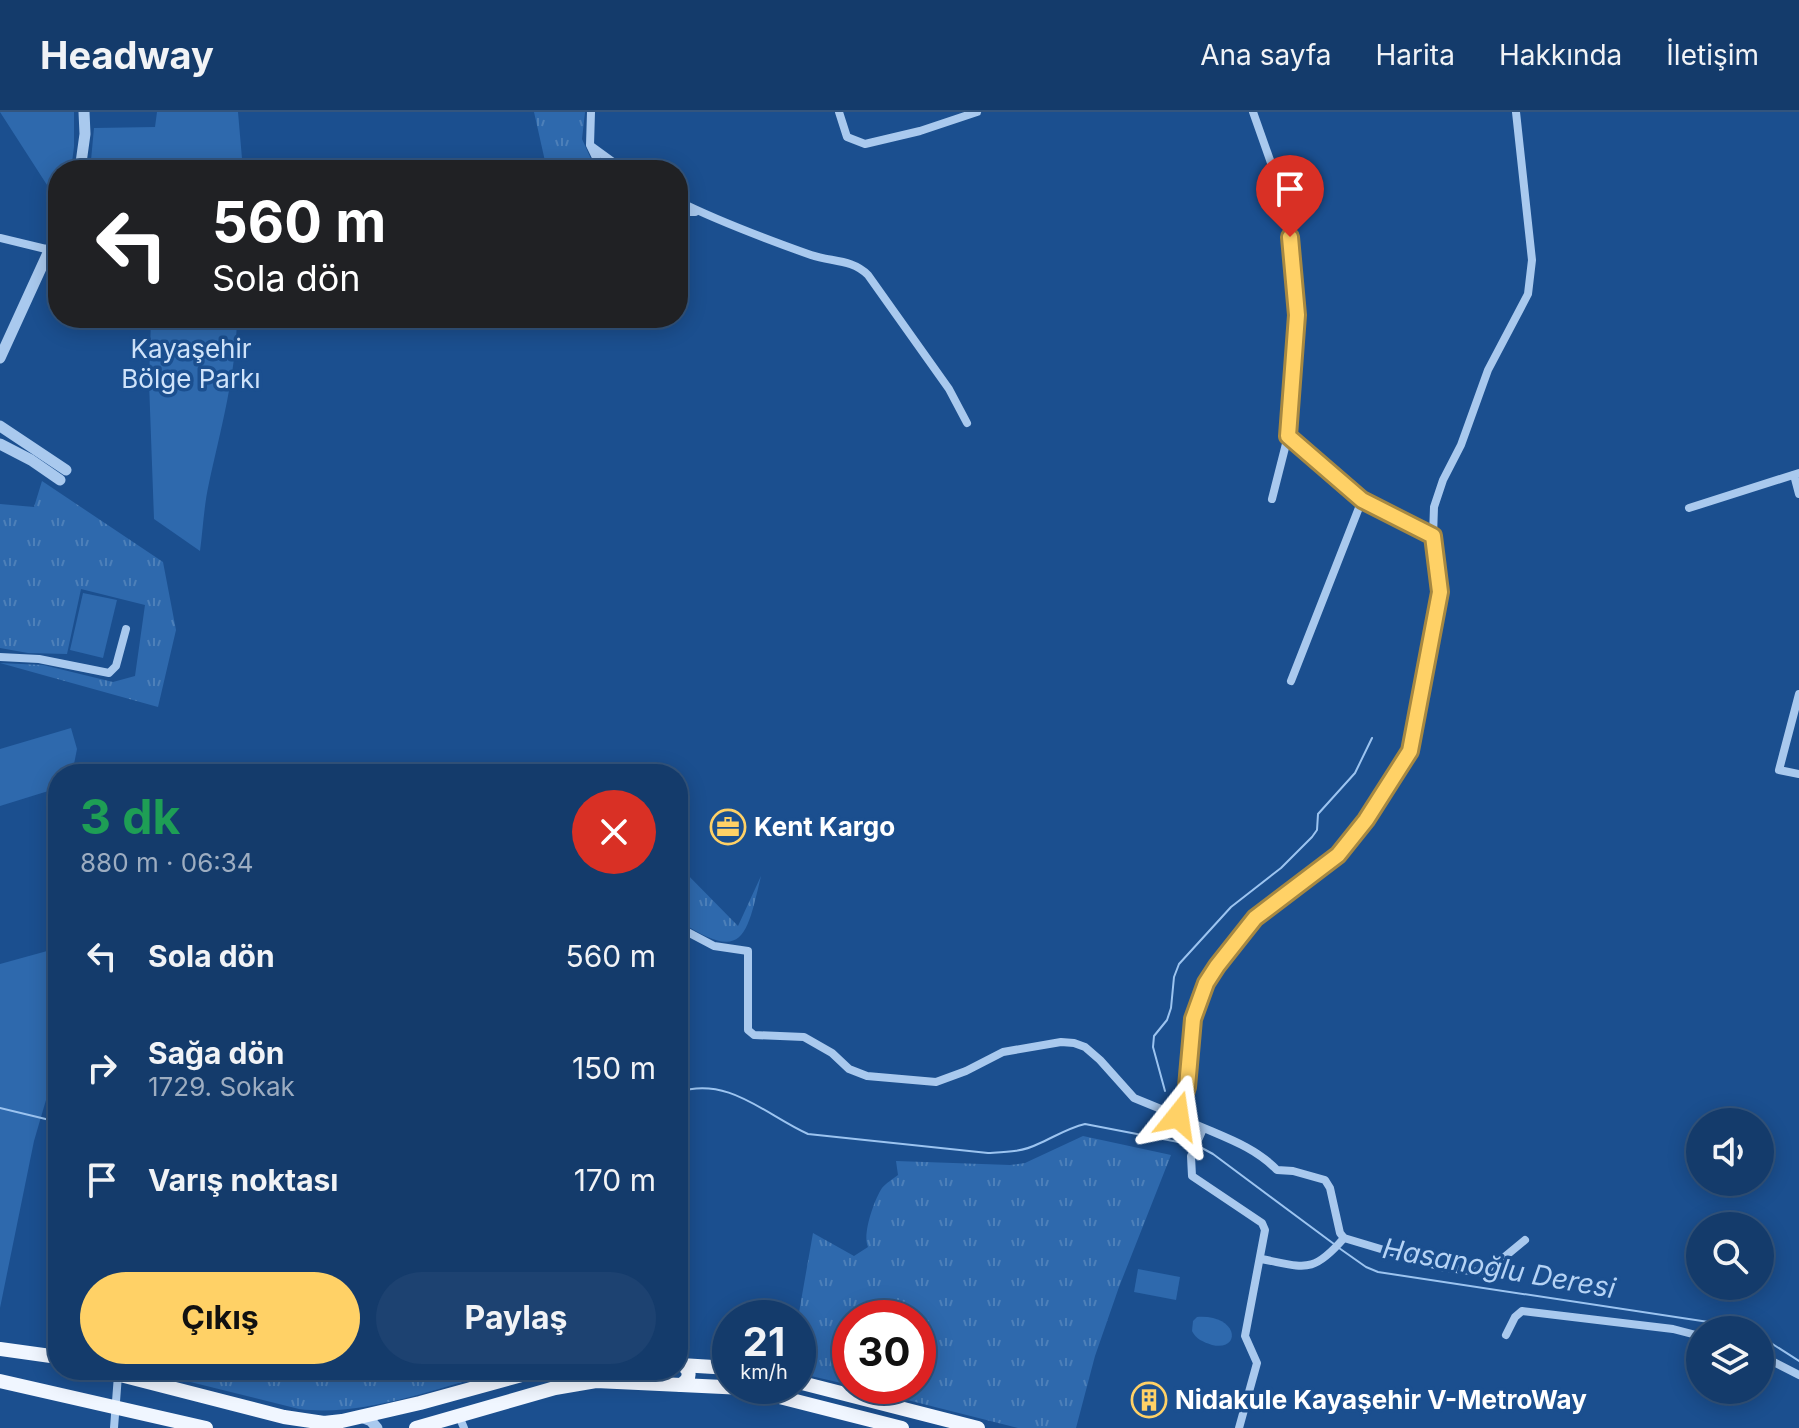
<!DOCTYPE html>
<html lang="tr">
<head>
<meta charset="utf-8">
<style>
	body { margin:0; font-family:Inter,sans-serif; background:#1d4271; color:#f1f3f6; height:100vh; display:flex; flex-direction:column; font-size:30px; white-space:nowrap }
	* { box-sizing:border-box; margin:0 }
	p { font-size:26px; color:#9dadc1 }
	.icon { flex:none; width:44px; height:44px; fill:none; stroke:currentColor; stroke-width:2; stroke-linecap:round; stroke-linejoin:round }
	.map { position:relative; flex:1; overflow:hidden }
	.panel { position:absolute; left:48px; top:652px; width:640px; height:616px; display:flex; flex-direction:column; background:#143b6b; border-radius:32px; box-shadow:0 4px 20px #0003,0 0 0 2px #33557e }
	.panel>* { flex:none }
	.top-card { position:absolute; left:48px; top:48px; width:640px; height:168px; border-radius:32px; box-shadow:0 4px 20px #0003,0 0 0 2px #33557e; background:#202124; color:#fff; overflow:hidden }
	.tools { position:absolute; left:1686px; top:996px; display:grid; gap:16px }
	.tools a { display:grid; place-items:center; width:88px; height:88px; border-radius:50%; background:#143b6b; box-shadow:0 4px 20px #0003,0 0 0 2px #33557e; font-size:40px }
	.speed { position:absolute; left:712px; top:1188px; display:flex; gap:16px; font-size:40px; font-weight:700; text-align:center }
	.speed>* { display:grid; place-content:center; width:104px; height:104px; border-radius:50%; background:#143b6b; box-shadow:0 4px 20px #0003,0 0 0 2px #33557e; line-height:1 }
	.speed small { font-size:20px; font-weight:400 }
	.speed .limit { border:12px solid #d22; background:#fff; color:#111 }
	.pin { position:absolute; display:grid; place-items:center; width:68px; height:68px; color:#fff; margin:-82px -34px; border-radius:50% 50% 50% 0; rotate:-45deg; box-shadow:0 0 8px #0007 }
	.pin .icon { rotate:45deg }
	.me { position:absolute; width:88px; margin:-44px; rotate:15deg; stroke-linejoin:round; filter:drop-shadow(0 0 6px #0008) }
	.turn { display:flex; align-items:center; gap:28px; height:168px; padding:0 32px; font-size:36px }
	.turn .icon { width:104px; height:104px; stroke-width:2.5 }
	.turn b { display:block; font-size:56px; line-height:68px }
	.round { display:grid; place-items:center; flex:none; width:84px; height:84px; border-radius:42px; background:#1d4271 }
	.head { display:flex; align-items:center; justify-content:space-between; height:136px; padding:0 32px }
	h1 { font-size:48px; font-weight:700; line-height:60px; color:#1e9e55 }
	.button { display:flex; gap:16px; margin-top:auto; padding:16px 32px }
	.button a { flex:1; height:92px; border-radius:48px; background:#ffd166; color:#111; font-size:32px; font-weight:700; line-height:92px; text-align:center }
	.button a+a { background:#1d4271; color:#f1f3f6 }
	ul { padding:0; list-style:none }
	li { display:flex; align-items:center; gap:24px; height:112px; padding:0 32px }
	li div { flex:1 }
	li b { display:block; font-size:30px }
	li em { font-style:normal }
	header { display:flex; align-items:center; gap:48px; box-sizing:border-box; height:112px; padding:0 40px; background:#143b6b; border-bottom:2px solid #33557e }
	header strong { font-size:38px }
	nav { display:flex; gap:44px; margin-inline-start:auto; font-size:28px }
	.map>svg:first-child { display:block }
</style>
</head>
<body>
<header>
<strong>Headway</strong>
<nav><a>Ana sayfa</a><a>Harita</a><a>Hakkında</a><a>İletişim</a></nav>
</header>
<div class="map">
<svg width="1799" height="1316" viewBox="0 0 1799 1316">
	<defs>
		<pattern id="grass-tufts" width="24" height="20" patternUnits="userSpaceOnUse" patternTransform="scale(2)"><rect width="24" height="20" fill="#2e69ad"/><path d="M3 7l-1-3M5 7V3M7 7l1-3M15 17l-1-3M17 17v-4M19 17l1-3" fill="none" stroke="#4d80b9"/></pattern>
	</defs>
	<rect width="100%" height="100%" fill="#1b4f8f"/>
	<g fill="url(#grass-tufts)">
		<polygon points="534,0 585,0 582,27 596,58 547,58"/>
		<polygon points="42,369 163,450 176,518 158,595 0,551 43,553 113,570 135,564 145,493 81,477 67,542 28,541 0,536 0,392 34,395"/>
		<path d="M678 753 738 814 761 764C746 827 743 851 678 808Z"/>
		<path d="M1083 1024 1171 1043 1119 1175 1095 1244 1076 1316H1018L852 1274H918V1206H850V1273L798 1261V1206L813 1121 854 1144 868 1135C862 1123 874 1088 882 1076 886 1071 893 1067 898 1063L896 1049 1010 1053 1025 1051Z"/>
		<path d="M142 1258H490L491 1262C431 1278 361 1305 299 1297Z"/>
	</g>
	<g fill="#2e69ad">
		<polygon points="0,0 74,0 74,35 71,58 58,58 58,75 47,73"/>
		<polygon points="157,0 238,0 243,58 157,58 157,48 91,48 94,16 155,15"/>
		<path d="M151 206H237C236 262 221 316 209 371 204 393 203 417 200 439L154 407 149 270Z"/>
		<polygon points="83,481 117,488 103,546 70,538"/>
		<polygon points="71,616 77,637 72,662 58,662 58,676 0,694 0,637"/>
		<polygon points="58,836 58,947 34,1029 0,1196 0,852"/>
		<polygon points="1138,1157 1180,1165 1176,1188 1134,1180"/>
		<path d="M1197 1205C1239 1202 1242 1240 1212 1233 1203 1230 1196 1227 1192 1219L1193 1209Z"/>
	</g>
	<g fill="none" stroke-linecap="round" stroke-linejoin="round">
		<g stroke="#9cc4f0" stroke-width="2">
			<polyline points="1165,979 1153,935 1154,924 1167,908 1171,896 1174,865 1179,852 1231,795 1281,756 1312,725 1317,718 1318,702 1355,661 1372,626"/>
			<path d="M678 980C729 964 764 1002 808 1022L988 1041C1006 1040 1022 1040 1038 1032 1054 1025 1068 1016 1085 1012L1194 1033"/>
			<polyline points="0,996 58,1010"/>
			<polyline points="1200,1035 1213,1042 1334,1132"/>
			<polyline points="1339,1136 1366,1155 1378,1160 1735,1214 1746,1218"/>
			<polyline points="1760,1224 1799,1249"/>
		</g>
		<g stroke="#a9c9ee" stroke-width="8">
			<polyline points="591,0 590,33 602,58"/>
			<polyline points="839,0 847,25 865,32 920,19 977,0"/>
			<polyline points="1253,0 1288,99 1297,203 1288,324 1272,387"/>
			<path d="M1516 0 1532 148 1528 182 1488 258 1461 333 1443 368 1434 395 1433 424 1440 480 1410 639 1366 708 1338 743 1255 806 1217 854 1206 871 1193 907 1187 975 1178 1004C1212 1022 1250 1030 1277 1058L1293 1059 1325 1068 1330 1076 1340 1121 1344 1126 1441 1155 1485 1161 1525 1128"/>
			<polyline points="591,34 624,58"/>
			<path d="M678 89C720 110 766 127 811 143 832 150 852 147 868 163L949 277 967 311"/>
			<polyline points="678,100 695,100"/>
			<polyline points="0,126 50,138"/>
			<polyline points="1288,324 1362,388 1433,424"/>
			<polyline points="1794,363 1799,382"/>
			<polyline points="1689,396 1799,361"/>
			<polyline points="0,545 39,547 109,561 116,554 126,517"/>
			<polyline points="1291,569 1362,388"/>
			<polyline points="1799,582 1779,658 1799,662"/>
			<polyline points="678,815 714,834 748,839 748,918 754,923 804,925 832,941 849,957 867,964 936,970 966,959 1003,940 1061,930 1074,931 1085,935 1100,948 1134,986 1178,1004"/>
			<polyline points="1203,1017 1191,1044 1192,1064 1262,1111 1265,1118 1245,1224 1257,1251 1239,1316"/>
			<path d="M1261 1147C1305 1155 1312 1163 1344 1126"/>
			<polyline points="1506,1223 1515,1205 1522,1199 1673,1217 1700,1224"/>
			<polyline points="1760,1243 1799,1263"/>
			<polyline points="459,1304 464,1316"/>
			<polyline points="114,1316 118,1263"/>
		</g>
		<g stroke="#a9c9ee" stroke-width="11">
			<polyline points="80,58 85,22 84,0"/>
			<polyline points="0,246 58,119"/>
			<polyline points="0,314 66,358"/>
			<polyline points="0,332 31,348 60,368"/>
			<polyline points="361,1305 371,1309 377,1316"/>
		</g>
		<g stroke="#f0f6ff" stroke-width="14">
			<polyline points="0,1237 58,1245"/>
			<polyline points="681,1253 730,1256"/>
			<polyline points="101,1258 284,1305 324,1311 342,1309 420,1291 540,1258"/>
			<polyline points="0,1269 206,1316"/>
			<polyline points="798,1270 978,1316"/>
			<polyline points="681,1273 744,1276 902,1316"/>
			<path d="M416 1316 555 1276 596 1269 681 1273C692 1266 691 1255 678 1252"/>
		</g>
	</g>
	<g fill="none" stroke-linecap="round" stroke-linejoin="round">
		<g stroke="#a68842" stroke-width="20">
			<polyline id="route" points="1178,1004 1187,975 1193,907 1206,871 1217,854 1255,806 1338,743 1366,708 1410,639 1440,480 1433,424 1362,388 1288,324 1297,203 1290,125"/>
		</g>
		<use href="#route" stroke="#ffd166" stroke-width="14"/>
	</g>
	<defs>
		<g id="office-ring" transform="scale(1.8)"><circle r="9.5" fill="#1b4f8f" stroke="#ffd166" stroke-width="1.5"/><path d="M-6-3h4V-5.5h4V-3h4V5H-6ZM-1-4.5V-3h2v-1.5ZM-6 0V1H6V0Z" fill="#ffd166"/></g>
		<g id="building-ring" transform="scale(1.8)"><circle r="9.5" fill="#1b4f8f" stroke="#ffd166" stroke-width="1.5"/><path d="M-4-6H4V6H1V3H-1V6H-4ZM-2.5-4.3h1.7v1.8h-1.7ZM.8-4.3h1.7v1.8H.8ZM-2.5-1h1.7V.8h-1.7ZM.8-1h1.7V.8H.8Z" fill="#ffd166"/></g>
	</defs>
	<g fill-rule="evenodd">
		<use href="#office-ring" x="728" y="715"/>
		<use href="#building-ring" x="1149" y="1288"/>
	</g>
	<g text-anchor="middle" stroke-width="7" stroke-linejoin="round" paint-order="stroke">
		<g font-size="26" fill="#cfe3fa" stroke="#1b4f8f">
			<text x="191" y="246">Kayaşehir<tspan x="191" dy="30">Bölge Parkı</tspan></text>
		</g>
		<g font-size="26" font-weight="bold" fill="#fff" stroke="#1b4f8f" text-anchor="start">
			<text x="754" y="724">Kent Kargo</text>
			<text x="1175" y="1297">Nidakule Kayaşehir V-MetroWay</text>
		</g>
		<g font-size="28" font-style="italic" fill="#b5d3f5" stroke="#1b4f8f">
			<text transform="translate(1499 1156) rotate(10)" y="10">Hasanoğlu Deresi</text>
		</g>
	</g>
</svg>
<div class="tools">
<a><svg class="icon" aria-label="sound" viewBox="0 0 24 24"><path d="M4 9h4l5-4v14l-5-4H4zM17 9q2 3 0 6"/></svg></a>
<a><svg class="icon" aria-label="search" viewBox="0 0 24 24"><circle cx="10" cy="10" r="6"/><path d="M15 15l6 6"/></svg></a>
<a><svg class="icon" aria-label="layers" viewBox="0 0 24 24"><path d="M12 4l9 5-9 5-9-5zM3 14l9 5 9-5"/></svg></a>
</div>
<div class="speed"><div>21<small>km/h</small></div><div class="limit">30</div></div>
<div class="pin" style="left:1290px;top:125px;background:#d93025"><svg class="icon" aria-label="arrive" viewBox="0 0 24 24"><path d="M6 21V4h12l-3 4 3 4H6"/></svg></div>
<svg class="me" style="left:1178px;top:1004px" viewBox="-20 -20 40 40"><path d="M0-17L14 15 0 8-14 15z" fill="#ffd166" stroke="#fff" stroke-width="4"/></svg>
<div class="top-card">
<div class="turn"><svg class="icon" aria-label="left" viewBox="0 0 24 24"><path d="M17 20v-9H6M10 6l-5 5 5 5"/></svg><div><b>560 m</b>Sola dön</div></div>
</div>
<section class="panel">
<div class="head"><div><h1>3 dk</h1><p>880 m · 06:34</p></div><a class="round" style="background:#d93025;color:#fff"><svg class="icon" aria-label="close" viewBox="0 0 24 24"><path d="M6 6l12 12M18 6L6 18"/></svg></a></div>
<ul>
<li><svg class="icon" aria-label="left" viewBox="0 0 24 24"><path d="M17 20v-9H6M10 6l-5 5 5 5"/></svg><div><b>Sola dön</b></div><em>560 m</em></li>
<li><svg class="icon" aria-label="right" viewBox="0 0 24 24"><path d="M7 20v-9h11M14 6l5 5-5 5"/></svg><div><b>Sağa dön</b><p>1729. Sokak</p></div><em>150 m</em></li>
<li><svg class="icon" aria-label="arrive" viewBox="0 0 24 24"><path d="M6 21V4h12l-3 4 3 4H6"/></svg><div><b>Varış noktası</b></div><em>170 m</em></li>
</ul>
<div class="button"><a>Çıkış</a><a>Paylaş</a></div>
</section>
</div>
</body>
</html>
